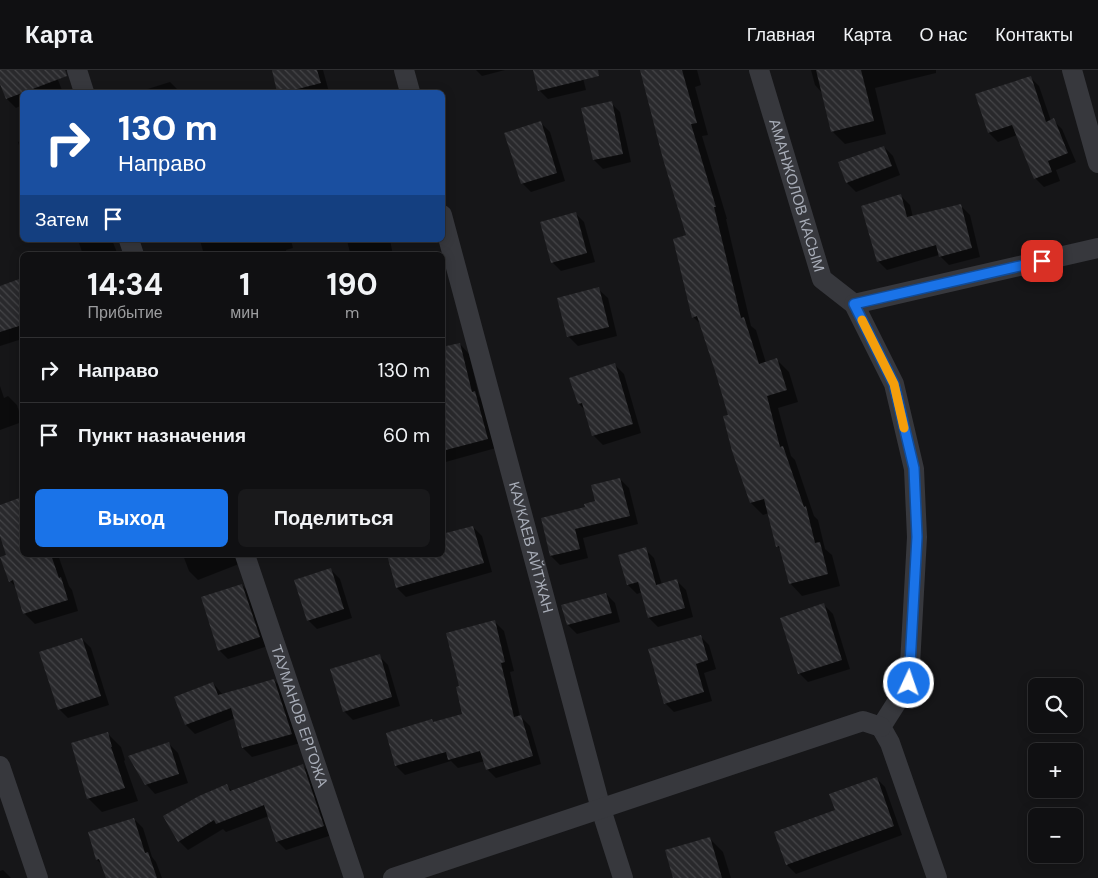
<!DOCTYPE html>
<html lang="ru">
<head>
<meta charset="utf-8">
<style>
	body { margin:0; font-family:"DM Sans",sans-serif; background:#19191b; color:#f1f3f6; height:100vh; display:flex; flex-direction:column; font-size:19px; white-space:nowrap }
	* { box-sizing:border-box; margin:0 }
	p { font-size:16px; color:#9c9d9f }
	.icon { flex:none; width:28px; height:28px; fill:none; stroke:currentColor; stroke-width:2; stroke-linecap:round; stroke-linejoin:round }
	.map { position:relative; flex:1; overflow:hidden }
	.details { position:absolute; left:20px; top:182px; width:425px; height:305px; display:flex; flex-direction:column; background:#101012; border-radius:8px; box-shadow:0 2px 12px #0003,0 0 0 1px #303032 }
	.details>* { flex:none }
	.hud { position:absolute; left:20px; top:20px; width:425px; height:152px; border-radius:8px; box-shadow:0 2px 12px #0003,0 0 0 1px #303032; background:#1a4fa0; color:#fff; overflow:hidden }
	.controls { position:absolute; left:1028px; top:608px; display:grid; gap:10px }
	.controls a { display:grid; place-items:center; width:55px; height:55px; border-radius:8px; background:#101012; box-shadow:0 2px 12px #0003,0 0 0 1px #303032; font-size:25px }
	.pin { position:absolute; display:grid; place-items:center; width:42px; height:42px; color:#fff; margin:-21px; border-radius:10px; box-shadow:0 2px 8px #0006 }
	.me { position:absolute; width:55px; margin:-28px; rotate:3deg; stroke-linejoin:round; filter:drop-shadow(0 0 4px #0008) }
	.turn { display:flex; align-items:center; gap:18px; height:105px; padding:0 15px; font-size:22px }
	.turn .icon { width:65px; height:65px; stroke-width:2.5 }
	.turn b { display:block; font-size:35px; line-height:42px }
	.then { display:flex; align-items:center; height:48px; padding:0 15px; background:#0003; gap:10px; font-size:19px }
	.eta { display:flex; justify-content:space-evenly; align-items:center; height:85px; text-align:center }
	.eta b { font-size:30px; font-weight:700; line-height:35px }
	.primary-button { display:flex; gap:10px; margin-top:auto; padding:10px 15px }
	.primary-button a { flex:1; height:58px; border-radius:8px; background:#1a73e8; color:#fff; font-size:20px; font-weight:700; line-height:58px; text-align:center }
	.primary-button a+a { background:#19191b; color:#f1f3f6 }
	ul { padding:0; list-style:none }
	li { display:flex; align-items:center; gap:15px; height:65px; padding:0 15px; border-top:1px solid #303032 }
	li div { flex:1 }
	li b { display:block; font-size:19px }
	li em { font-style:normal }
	header { display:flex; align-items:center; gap:30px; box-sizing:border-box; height:70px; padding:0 25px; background:#101012; border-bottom:1px solid #303032 }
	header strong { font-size:24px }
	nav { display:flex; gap:28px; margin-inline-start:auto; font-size:18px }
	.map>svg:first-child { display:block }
</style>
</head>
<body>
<header>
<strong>Карта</strong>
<nav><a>Главная</a><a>Карта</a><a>О нас</a><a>Контакты</a></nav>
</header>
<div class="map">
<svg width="1098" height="808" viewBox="0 0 1098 808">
	<defs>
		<pattern id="building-back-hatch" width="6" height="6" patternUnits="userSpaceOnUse" patternTransform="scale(1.25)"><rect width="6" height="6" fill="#29292c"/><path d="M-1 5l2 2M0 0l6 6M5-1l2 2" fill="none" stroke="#454548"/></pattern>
	</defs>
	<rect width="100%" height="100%" fill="#161618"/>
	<g fill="#0007">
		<polygon points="0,0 54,0 62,20 56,22 22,22 22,35 16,38 7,29 0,11"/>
		<polygon points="273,0 323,0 329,22 279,22"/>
		<polygon points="476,0 505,0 482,6"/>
		<polygon points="534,0 581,0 586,20 548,29 539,20"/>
		<polygon points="641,0 697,0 701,15 695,17 708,65 702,66 727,149 726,149 751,256 756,260 766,293 777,290 789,302 798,332 778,338 791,386 795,390 814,446 818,450 825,479 832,485 840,516 802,526 790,513 781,480 777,476 769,443 763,445 751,433 729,346 702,255 693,247 687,166"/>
		<polygon points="811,0 936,0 936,3 875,18 886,64 845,74 832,61 823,24 815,15"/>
		<polygon points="1030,7 1039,16 1051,51 1053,50 1062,59 1076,92 1056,100 1060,111 1044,117 1035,108 1017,65 998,72 989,63 976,25"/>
		<polygon points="170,12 180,22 138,22"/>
		<polygon points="611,33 620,42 631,92 603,99 594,90"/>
		<polygon points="541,53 550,62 565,111 531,122 522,113"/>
		<polygon points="22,70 22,85 18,72"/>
		<polygon points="884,77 893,86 900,105 856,122 847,113"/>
		<polygon points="901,126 910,135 913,147 961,136 970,145 980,187 949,195 939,185 887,200 878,191"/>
		<polygon points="575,143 584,152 595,192 561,201 552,192"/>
		<polygon points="78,170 112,170 118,185 83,185"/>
		<polygon points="200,170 291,170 293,178 286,180 287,185 204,185"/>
		<polygon points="347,170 390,170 393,185 341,185 350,183"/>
		<polygon points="22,210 22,269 0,276 0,217"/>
		<polygon points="598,219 608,228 617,266 578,276 569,267 559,229"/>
		<polygon points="460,274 469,284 479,326 484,331 496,378 442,393 442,278"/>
		<polygon points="615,295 624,304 641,363 603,375 594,366 586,341 579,334"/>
		<polygon points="0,316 4,328 8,326 17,335 22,351 22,352 0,360"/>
		<polygon points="620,409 629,418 638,454 583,468 588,488 560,495 551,486 543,449 587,438 597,432"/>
		<polygon points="22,429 22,485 58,485 69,516 72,520 78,541 35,554 24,543 17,518 10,511 8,486 0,462 0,436"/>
		<polygon points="473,457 482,466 492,502 406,527 397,518 388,485 442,485"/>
		<polygon points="645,479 654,488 662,515 677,511 686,520 693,547 658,557 649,548 642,522 637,524 628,515"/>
		<polygon points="183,485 236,485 239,494 198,510 189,501"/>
		<polygon points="331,500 340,509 352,548 317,559 308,550"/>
		<polygon points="242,515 251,524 268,576 228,589 219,580"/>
		<polygon points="606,524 615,533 620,552 577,564 568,555"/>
		<polygon points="824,535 833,544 850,599 808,612 799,603"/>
		<polygon points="495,552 504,561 514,601 510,602 520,646 530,656 541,694 496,708 487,699 485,691 458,698 451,691 405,705 396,696 434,653 464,644 461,617"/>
		<polygon points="700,566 709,575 716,599 704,603 712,631 674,642 665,633"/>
		<polygon points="82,569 91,578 109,635 68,648 59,639"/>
		<polygon points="379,586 388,595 400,636 353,650 344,641"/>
		<polygon points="274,610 283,619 300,673 252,687 243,678 235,648 195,664 186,655 213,613 223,625"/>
		<polygon points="107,663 121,677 125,690 124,691 138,731 102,742 88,728"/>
		<polygon points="169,674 178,683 188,713 155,724 146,714"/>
		<polygon points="303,696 312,704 332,765 286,780 277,771 269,746 226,762 223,759 188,780 179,771 227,716 232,721"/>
		<polygon points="876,708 885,717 902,765 796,804 787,795 837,740"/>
		<polygon points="134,749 143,758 152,787 156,792 162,808 107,808 102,794 97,790"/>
		<polygon points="709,768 723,782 731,808 675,808"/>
		<polygon points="3,800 11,808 0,808 0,801"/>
	</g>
	<g fill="url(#building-back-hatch)">
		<polygon points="0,0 65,0 67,6 6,29 0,14"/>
		<polygon points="272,0 317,0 321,13 286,22 277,22"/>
		<polygon points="533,0 598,0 599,6 538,21"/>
		<polygon points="640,0 682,0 697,53 691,54 716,137 714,137 741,248 744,247 759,294 777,288 787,320 767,326 780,377 783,376 804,437 806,436 815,473 820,472 828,504 789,514 779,476 776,477 764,429 750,433 732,381 723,346 728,345 716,304 697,246 692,248 673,169 686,165 663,89"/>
		<polygon points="816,0 861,0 874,51 831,62"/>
		<polygon points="1031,6 1046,52 1054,48 1068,83 1048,91 1052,102 1034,109 1012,55 988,63 975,24"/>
		<polygon points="612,31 623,84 593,90 581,38"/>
		<polygon points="541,51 557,103 521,114 504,63"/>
		<polygon points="884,76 892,96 846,113 838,92"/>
		<polygon points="901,124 907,147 961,134 972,178 939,187 936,175 877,192 861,136"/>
		<polygon points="576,142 587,183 551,193 540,152"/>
		<polygon points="22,208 22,255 0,262 0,216"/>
		<polygon points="599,217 609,257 567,267 557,228"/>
		<polygon points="460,273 472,322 475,321 488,369 442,381 442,277"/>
		<polygon points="615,293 633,354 592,366 582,333 578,334 569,308"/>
		<polygon points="620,408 630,446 575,459 580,479 550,486 541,448 585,437 584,434 595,431 591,415"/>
		<polygon points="22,427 22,485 51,485 59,508 61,507 68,530 23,544 13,510 9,512 0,487 6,485 0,466 0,435"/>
		<polygon points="473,456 484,493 396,518 387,485 442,485 442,464"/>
		<polygon points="646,477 656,515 677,509 685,538 648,548 638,512 627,515 618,485"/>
		<polygon points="331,498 344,539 307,551 294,510"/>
		<polygon points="242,514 260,567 218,581 201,527"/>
		<polygon points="606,523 612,543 567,555 561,535"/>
		<polygon points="824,533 842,590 798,604 780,548"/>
		<polygon points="495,550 505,592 501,593 514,647 521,645 533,686 486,700 480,681 448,690 446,682 395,696 386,663 432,649 433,652 462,644 456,617 459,616 446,563"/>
		<polygon points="701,565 708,590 696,594 704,622 664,634 648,579"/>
		<polygon points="82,568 101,626 58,640 39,582"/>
		<polygon points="380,584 392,627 343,642 330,599"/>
		<polygon points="274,609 292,664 242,678 231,638 185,655 174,627 213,612 218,625"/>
		<polygon points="108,662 112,677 111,677 125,718 87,729 71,673"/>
		<polygon points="169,672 179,704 145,715 128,686"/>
		<polygon points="303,694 324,756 276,772 264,735 216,754 214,750 178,772 163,746 199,726 227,714 230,721"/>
		<polygon points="877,707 894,756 786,795 774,762 835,740 829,724"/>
		<polygon points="134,748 145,783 148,782 157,808 106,808 99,789 96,790 88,762"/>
		<polygon points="710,767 722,808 673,808 665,780"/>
	</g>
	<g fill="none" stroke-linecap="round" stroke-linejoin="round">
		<g stroke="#37383d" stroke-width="20">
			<polyline points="77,0 84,22"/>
			<polyline points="404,0 410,22"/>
			<path id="s1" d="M759 0 822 209 854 234 894 314 914 399 917 467 909 613 881 657 890 673 937 808"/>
			<polyline points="1072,0 1098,93"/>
			<path id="s2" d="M442 145 601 739 623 808"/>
			<polyline points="129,170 134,185"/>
			<polyline points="854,234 1098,178"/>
			<path id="s3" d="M245 485 354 808"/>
			<polyline points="0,696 38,808"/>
			<polyline points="393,808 863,651 881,657"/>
		</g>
	</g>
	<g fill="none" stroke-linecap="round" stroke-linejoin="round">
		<g stroke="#114b97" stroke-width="12">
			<polyline id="route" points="909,613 917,467 914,398 894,314 854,234 1042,191"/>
		</g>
		<use href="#route" stroke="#1a73e8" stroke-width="9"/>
		<polyline stroke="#f59e0b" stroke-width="9" points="862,250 894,314 904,358"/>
	</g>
	<g text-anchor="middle" stroke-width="5" stroke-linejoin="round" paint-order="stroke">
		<g font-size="15" fill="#a8adb8" stroke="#111113">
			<text dy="5" stroke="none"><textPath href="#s1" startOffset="131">АМАНЖОЛОВ КАСЫМ</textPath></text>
			<text dy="5" stroke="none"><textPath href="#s2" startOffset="344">КАУКАЕВ АЙТЖАН</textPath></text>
			<text dy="5" stroke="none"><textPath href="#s3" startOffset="170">ТАУМАНОВ ЕРГОЖА</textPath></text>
		</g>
	</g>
</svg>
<div class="controls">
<a><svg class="icon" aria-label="search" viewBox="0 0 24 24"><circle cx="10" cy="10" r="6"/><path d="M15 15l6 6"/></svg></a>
<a>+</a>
<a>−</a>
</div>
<div class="pin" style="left:1042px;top:191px;background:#d93025"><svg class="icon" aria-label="arrive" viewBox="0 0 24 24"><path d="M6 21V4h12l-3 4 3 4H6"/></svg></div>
<svg class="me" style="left:909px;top:613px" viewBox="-20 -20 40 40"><circle r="17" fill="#1a73e8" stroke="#fff" stroke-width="3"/><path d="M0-11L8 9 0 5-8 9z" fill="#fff"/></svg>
<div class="hud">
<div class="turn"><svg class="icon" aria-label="right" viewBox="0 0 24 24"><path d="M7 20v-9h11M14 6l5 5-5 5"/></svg><div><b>130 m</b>Направо</div></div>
<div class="then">Затем<svg class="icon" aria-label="arrive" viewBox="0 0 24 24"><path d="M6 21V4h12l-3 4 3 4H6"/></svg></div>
</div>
<section class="details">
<div class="eta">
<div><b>14:34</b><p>Прибытие</p></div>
<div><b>1</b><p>мин</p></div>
<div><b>190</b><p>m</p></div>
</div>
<ul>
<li><svg class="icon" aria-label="right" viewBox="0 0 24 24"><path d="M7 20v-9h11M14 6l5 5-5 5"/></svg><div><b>Направо</b></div><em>130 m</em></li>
<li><svg class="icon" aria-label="arrive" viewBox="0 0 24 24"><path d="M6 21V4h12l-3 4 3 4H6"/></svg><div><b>Пункт назначения</b></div><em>60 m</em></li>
</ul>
<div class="primary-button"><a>Выход</a><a>Поделиться</a></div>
</section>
</div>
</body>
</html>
